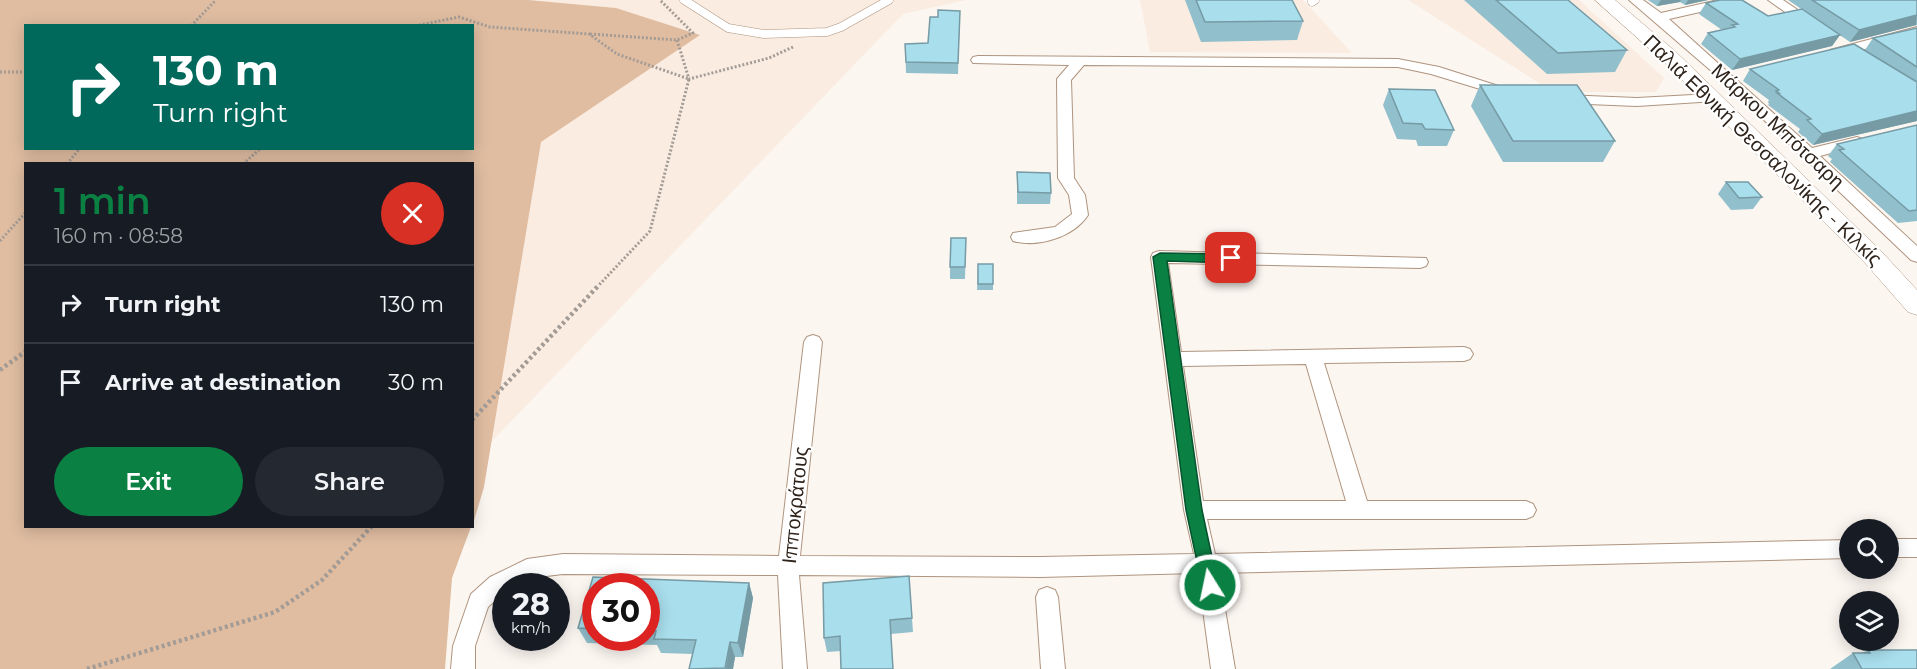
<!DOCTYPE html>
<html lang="en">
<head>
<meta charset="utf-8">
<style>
	body { margin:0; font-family:Montserrat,sans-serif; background:#242831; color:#f1f3f6; height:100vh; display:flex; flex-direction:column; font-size:22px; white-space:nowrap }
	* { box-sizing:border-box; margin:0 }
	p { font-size:20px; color:#9ea1a6 }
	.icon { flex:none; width:33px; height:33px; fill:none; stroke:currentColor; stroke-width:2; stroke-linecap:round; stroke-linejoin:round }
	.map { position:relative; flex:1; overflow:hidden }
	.side { position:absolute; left:24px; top:162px; width:450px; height:366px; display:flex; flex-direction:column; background:#171b24; border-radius:0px; box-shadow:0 3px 15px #0003 }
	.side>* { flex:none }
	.top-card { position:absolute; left:24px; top:24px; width:450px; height:126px; border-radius:0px; box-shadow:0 3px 15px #0003; background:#00695c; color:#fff; overflow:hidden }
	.tools { position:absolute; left:1839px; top:519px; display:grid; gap:12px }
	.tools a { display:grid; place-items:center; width:60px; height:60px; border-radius:50%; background:#171b24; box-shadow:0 3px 15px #0003; font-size:30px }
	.speed { position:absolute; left:492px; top:573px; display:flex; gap:12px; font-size:30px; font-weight:700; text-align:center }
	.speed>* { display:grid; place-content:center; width:78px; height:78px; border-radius:50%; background:#171b24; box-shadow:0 3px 15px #0003; line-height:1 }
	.speed small { font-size:15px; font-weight:400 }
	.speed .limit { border:9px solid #d22; background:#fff; color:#111 }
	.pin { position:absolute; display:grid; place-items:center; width:51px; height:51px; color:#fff; margin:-26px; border-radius:12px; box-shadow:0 3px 9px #0006 }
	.me { position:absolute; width:66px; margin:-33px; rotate:350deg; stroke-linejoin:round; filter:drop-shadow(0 0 4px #0008) }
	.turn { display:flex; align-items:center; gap:21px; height:126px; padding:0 30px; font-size:27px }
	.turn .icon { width:78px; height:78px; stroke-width:2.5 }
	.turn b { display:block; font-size:42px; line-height:51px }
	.round { display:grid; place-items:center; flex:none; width:63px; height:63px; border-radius:32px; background:#242831 }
	.headline { display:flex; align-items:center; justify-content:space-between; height:102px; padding:0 30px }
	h1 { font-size:36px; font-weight:600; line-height:45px; color:#0b8043 }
	.cta { display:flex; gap:12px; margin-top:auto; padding:12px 30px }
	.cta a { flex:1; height:69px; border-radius:36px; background:#0b8043; color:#fff; font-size:24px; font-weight:600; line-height:69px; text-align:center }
	.cta a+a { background:#242831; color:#f1f3f6 }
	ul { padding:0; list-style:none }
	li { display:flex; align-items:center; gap:18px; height:78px; padding:0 30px; border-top:2px solid #363941 }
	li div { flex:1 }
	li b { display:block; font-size:22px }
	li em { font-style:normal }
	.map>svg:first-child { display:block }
</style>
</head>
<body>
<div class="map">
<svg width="1917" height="669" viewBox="0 0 1917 669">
	<rect width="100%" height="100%" fill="#fcf6f1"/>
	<g fill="#faece1" fill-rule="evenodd">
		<path d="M0 0H966L903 14 473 461 472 164H26V526L203 669H0ZM26 26H472V148H26Z"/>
		<polygon points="1140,0 1303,0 1352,53 1150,52"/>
		<polygon points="1408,0 1579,0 1664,78 1656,92 1553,92"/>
	</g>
	<path fill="#e0bda1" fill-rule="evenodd" d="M0 0H528L616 8 700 35 541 142 484 487 473 524 472 164H26V526L471 527 452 578 445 669H0ZM26 26H472V148H26Z"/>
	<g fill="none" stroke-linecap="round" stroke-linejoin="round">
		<g stroke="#af947e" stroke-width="9">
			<g id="service">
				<polyline points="684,0 728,28 764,34 827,32 841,27 889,0"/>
				<polyline points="1312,2 1315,0"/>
			</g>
		</g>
		<g stroke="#af947e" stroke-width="2">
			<g id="minor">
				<polygon points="1629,0 1643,0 1661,13 1718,0 1741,0 1740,3 1669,19 1812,148 1857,137 1862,139 1865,142 1862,145 1820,156 1917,246 1917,262 1911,260 1723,81"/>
				<polygon points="1768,0 1783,0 1817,23 1810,27 1805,26"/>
				<polygon points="1917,27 1917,35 1835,57 1828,53 1830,50"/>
				<path d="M978 56 1398 59 1439 67 1508 89 1510 92 1503 96 1431 74 1398 67 1084 65 1071 80 1074 178 1085 195 1088 215C1074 237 1038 248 1013 241L1011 237 1013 233 1055 227 1072 214 1069 195 1058 178 1057 79 1069 65 973 63 971 60 973 57Z"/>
				<polygon points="1711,94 1718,98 1716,101 1637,106 1563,103 1556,99 1563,95 1637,98"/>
				<path d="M1159 251 1426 258 1428 262 1426 266 1420 268 1168 263 1181 352 1464 347 1470 349 1473 354 1470 359 1464 361 1324 363 1367 501H1526L1533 504 1536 510 1533 516 1526 519H1207L1215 554 1850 540V558L1219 573 1235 669H1211L1198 573 1040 577 799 575 807 669H783L778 575 563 574 530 578 514 586H506V591L488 607 475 646V669H451L453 646 471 594 490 577 527 559 563 554 779 556 804 342 807 337 813 335 819 337 822 342 800 556 1040 557 1194 554 1184 510 1151 257 1153 253ZM1306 364 1346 501H1203L1183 366Z"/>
				<rect x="1888" y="539" width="29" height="18"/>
				<polygon points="1047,587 1055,590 1058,597 1065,669 1041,669 1036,597 1039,590"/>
			</g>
		</g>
		<g stroke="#af947e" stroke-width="1">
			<polygon id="secondary" points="1595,0 1615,0 1676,52 1881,251 1917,290 1917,315 1908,312 1865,263 1662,60"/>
		</g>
		<g stroke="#a39b95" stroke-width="3" stroke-dasharray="2 2" stroke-linecap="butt">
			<polyline points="191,26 216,0"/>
			<polyline points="415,26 459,17 490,27 589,34 617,54 689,79 650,231 598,286"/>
			<polyline points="590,34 677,40 693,33 660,0"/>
			<polyline points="677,40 689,79 769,58 793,47"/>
			<polyline points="0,72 26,72"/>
			<polyline points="67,164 80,148"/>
			<polyline points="243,164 261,148"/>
			<polyline points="0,241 26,212"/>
		</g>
		<g stroke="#a39b95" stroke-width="4.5" stroke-dasharray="3 3" stroke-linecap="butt">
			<polyline points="0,370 26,351"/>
			<polyline points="472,420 599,285"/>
			<polyline points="87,669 275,612 322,580 372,526"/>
		</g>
		<use href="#service" stroke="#fff" stroke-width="8"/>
		<use href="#minor" fill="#fff" fill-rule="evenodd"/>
		<use href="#secondary" fill="#fff" fill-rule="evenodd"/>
	</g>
	<g fill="#91bfcb" fill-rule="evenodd">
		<polygon points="1185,0 1292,0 1303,21 1297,40 1201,42"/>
		<polygon points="1464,0 1568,0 1627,50 1615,72 1547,74"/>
		<polygon points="1648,0 1708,0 1685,5 1680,2 1657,6"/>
		<polygon points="1788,0 1917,0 1917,25 1850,42"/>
		<polygon points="1706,3 1768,16 1840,35 1832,46 1732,70 1701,44 1708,33 1722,30 1699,14"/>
		<polygon points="960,11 958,74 906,73 905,44 928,43 938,17"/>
		<polygon points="1917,28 1917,121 1813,145 1798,132 1800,129 1768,105 1769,104 1768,102 1769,100 1743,81 1750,69 1865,50 1873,38"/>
		<polygon points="1480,85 1615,141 1603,162 1503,162 1471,106"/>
		<polygon points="1389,89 1454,130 1447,146 1418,146 1416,140 1397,139 1383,105"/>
		<polygon points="1917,125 1917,221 1898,223 1830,162 1832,159 1828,156 1837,144"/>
		<polygon points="1017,172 1051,193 1050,204 1017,204"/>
		<polygon points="1726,182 1762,197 1753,209 1731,210 1718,194"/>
		<polygon points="966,238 965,279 950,279 950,267"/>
		<polygon points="978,264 993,264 993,290 977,290"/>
		<polygon points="909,576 913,632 891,634 841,651 827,652 824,638"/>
		<path d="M593 577 749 583 753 598 743 657H735L733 669H689L693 654 661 653 657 645 587 643 578 628ZM596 586H646V638H596Z"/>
		<polygon points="1868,650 1917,669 1830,669 1853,653 1862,653"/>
	</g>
	<g fill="#769ba5">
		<polygon points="1661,0 1681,0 1680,2 1657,6"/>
		<polygon points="1688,0 1708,0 1685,5"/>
		<polygon points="1917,15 1916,25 1850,42 1859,30"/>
		<polygon points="1840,35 1832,46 1732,70 1740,59"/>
		<polygon points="1917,111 1917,121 1813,145 1822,134"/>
		<polygon points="749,583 753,598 743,657 738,643"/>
		<polygon points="730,642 735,657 733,669 726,669"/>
	</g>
	<g fill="#a9deec" stroke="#769ba5" stroke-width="1.5">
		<polygon points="1196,0 1292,0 1303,21 1205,22"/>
		<polygon points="1496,0 1568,0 1627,50 1558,53"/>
		<polygon points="1720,0 1742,0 1768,16 1802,9 1840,35 1740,59 1708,33 1735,27 1732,25 1738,24 1706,3"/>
		<polygon points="1812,0 1917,0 1917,15 1859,30"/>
		<polygon points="938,10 960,11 958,63 906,62 905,44 928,43 930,17 938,17"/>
		<polygon points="1917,28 1917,67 1873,38"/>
		<polygon points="1854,44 1917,82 1917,111 1822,134 1807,120 1811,119 1777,93 1779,93 1776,91 1779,90 1750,69"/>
		<polygon points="1480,85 1577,85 1615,141 1513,141"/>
		<polygon points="1389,89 1435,90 1454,130 1425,129 1422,124 1403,123"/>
		<polygon points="1917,125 1917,210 1909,211 1839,150 1844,149 1837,144"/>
		<polygon points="1017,172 1050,173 1051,193 1018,192"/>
		<polygon points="1726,182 1748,182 1762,197 1739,198"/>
		<polygon points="951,238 966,238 965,267 950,267"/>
		<rect x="978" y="264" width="15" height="20"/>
		<polygon points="909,576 912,618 890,620 893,669 841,669 840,636 824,638 823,583"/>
		<polygon points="593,577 749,583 738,643 730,642 725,668 689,669 696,640 654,639 656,631 646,630 646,586 596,586 596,629 578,628"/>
		<polygon points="1868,650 1917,650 1917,669 1862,669 1853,653 1870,653"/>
	</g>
	<polygon fill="#0b8043" stroke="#07532c" stroke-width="1.5" points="1160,253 1231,254 1237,258 1231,263 1167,261 1202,510 1218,585 1216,590 1210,592 1204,590 1202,585 1186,510 1153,257"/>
	<g text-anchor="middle" stroke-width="4.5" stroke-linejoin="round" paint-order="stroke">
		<g font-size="20" fill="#2f241c" stroke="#fff">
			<text transform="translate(1778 126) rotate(43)" y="7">Μάρκου Μπότσαρη</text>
			<text transform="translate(1763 150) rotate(44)" y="7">Παλιά Εθνική Θεσσαλονίκης - Κιλκίς</text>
			<text transform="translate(795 505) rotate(-84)" y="7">Ιπποκράτους</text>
		</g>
	</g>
</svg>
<div class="tools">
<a><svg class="icon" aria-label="search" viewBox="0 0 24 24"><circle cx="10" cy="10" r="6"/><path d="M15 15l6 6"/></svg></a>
<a><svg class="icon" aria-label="layers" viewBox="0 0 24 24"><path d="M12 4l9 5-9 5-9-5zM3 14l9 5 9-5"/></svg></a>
</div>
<div class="speed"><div>28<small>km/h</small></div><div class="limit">30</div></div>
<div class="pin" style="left:1231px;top:258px;background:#d93025"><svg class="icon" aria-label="arrive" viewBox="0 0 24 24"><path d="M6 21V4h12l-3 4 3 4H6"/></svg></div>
<svg class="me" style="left:1210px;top:585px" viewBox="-20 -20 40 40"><circle r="17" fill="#0b8043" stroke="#fff" stroke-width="3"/><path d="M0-11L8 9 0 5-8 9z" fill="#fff"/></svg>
<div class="top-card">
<div class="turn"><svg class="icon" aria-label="right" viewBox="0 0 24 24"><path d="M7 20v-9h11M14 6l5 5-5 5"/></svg><div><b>130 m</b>Turn right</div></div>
</div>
<section class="side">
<div class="headline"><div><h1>1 min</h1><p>160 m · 08:58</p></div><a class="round" style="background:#d93025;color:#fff"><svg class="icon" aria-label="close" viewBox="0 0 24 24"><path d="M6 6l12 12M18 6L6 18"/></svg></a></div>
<ul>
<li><svg class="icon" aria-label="right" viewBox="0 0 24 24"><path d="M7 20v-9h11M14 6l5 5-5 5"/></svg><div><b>Turn right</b></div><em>130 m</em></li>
<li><svg class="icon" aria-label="arrive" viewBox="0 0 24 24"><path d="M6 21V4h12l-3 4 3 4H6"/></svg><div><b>Arrive at destination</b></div><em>30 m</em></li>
</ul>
<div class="cta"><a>Exit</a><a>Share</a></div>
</section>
</div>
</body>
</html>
